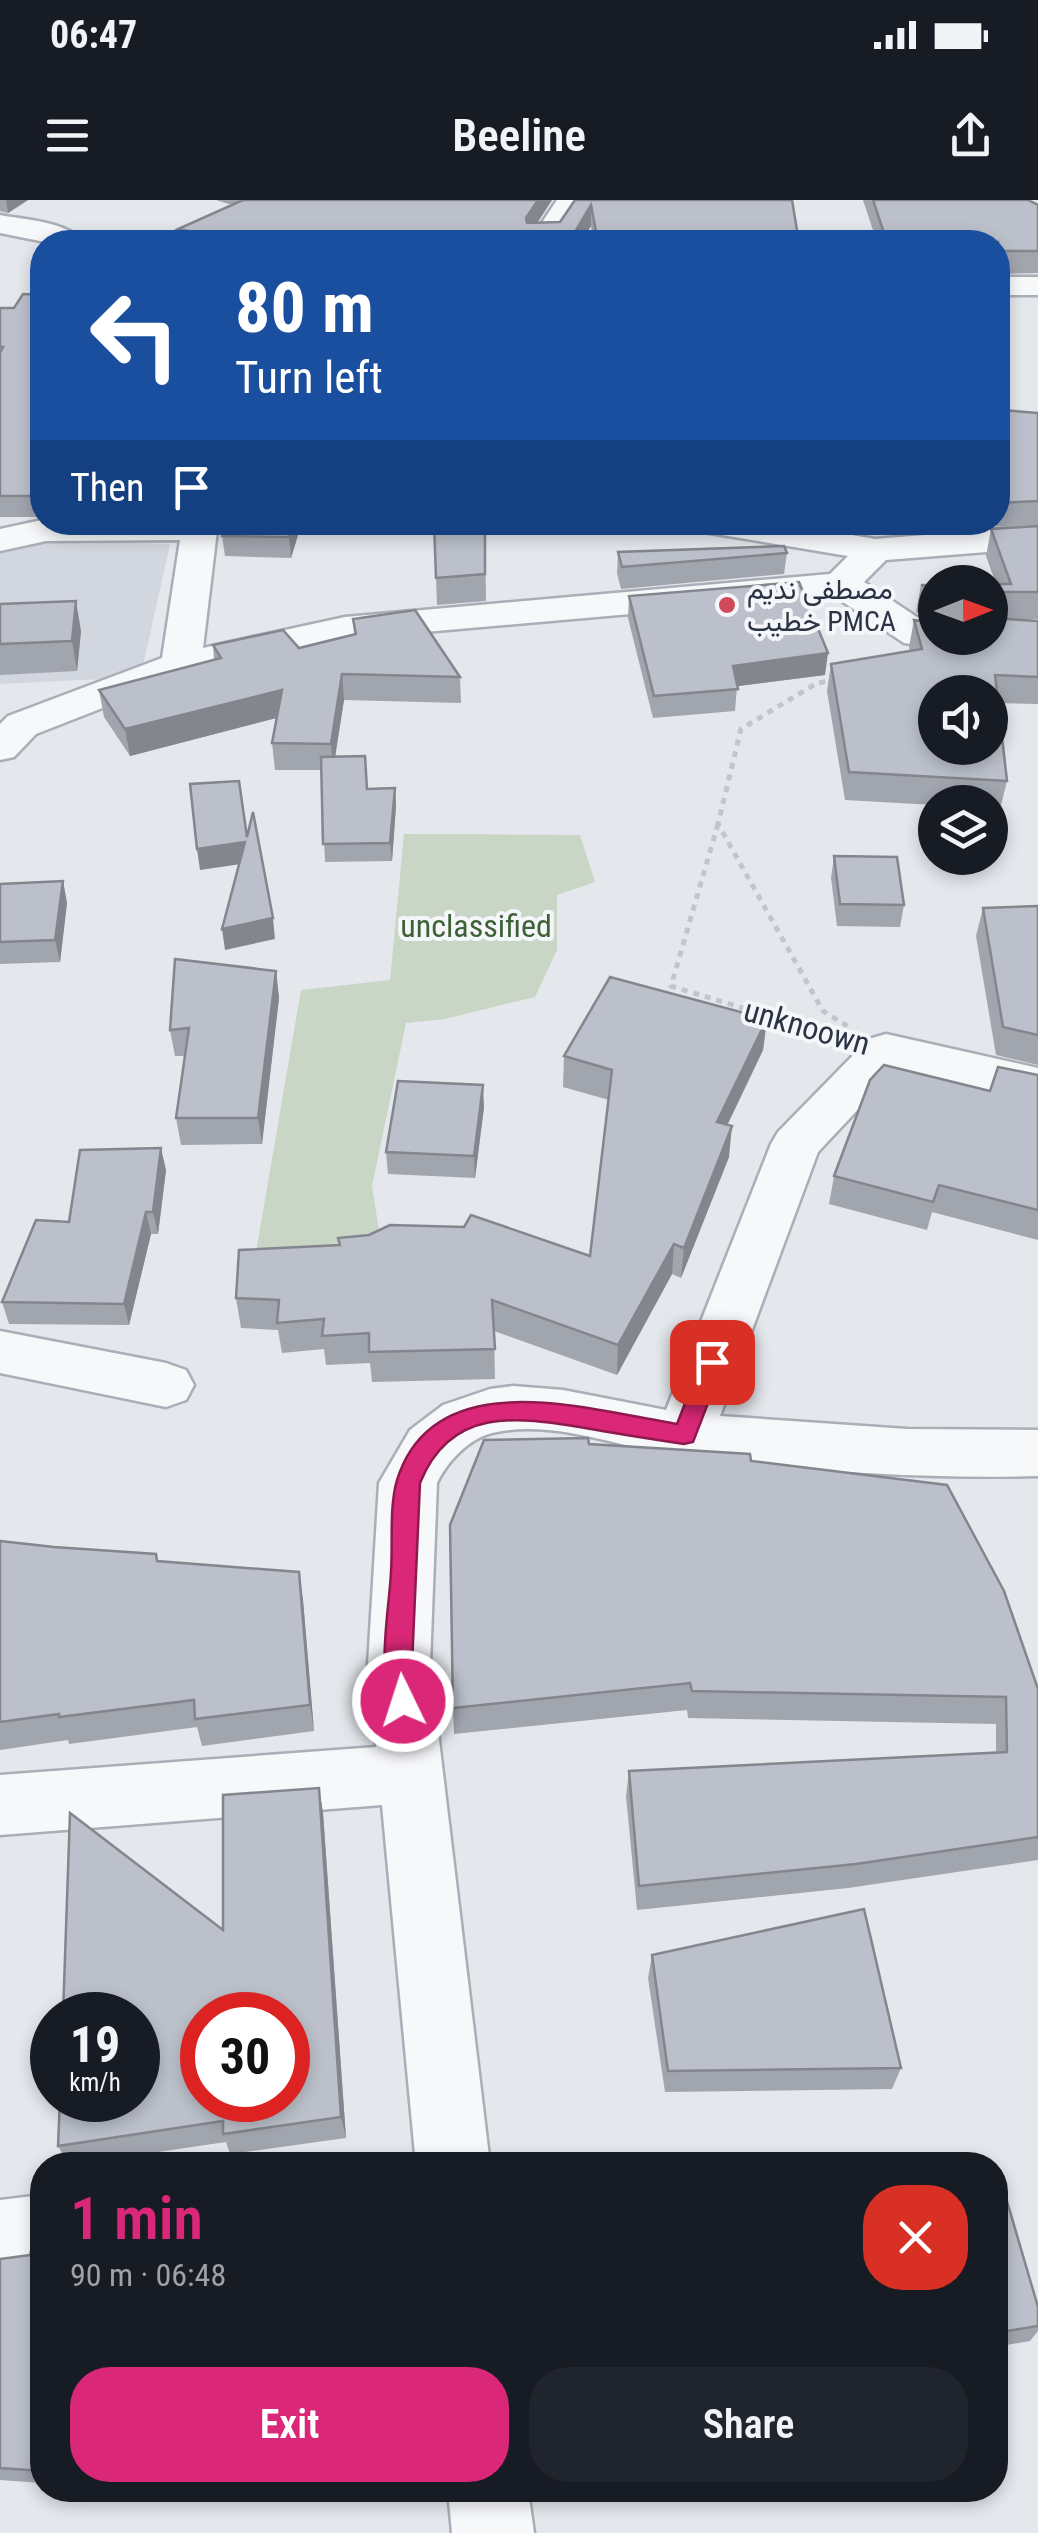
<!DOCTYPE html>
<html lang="en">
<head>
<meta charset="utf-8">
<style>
	body { margin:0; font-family:"Roboto Condensed",Vazirmatn,sans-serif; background:#20242c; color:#f1f3f6; height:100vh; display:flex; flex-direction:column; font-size:38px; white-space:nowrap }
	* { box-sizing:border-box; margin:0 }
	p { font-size:32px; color:#9ea1a6 }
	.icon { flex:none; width:55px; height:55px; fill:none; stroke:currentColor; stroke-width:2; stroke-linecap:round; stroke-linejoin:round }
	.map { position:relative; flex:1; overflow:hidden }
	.side { position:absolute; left:30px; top:1952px; width:978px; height:350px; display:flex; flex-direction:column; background:#171b24; border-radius:40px; box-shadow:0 5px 15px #0003 }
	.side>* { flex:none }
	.banner { position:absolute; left:30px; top:30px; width:980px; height:305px; border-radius:40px; box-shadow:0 5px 15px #0003; background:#1a4fa0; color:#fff; overflow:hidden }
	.needle { width:65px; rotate:89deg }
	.buttons { position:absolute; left:918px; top:365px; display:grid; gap:20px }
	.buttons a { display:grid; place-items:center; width:90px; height:90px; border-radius:50%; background:#171b24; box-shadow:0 5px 15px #0003; font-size:50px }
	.speed { position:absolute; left:30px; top:1792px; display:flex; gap:20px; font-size:50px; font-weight:700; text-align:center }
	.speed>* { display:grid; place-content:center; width:130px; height:130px; border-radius:50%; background:#171b24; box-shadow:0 5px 15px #0003; line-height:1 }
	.speed small { font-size:25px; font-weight:400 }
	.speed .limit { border:15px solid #d22; background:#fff; color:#111 }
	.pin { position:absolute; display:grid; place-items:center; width:85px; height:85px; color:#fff; margin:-42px; border-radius:20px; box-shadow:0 5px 15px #0006 }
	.me { position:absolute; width:110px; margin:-55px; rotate:356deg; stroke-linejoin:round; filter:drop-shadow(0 0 8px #0008) }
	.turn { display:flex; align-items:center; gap:35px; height:210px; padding:0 40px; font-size:45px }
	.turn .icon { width:130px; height:130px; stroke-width:2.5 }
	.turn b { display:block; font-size:70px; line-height:85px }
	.then { display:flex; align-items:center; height:95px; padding:0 40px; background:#0003; gap:20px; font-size:38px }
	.round { display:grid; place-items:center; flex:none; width:105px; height:105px; border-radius:40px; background:#20242c }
	.head { display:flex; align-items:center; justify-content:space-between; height:170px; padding:0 40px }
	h1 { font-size:60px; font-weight:600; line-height:75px; color:#db2777 }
	.primary-button { display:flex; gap:20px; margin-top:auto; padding:20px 40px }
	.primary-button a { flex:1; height:115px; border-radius:40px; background:#db2777; color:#fff; font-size:40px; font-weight:600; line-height:115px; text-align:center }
	.primary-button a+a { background:#20242c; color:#f1f3f6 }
	.status { display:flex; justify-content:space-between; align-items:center; height:70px; padding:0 50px; background:#171b24; direction:ltr }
	.status svg { height:28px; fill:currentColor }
	header { display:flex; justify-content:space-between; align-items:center; height:130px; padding:0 40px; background:#171b24; font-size:45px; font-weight:600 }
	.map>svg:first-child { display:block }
</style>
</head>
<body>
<div class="status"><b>06:47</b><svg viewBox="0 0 49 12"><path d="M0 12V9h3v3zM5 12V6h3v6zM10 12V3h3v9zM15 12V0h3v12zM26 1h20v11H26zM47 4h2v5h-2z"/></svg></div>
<header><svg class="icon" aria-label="menu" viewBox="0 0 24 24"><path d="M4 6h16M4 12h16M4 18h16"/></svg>Beeline<svg class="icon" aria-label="share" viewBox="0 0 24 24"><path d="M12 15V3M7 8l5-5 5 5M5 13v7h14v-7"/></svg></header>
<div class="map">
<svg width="1038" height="2333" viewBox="0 0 1038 2333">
	<rect width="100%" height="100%" fill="#e4e7ec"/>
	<polygon fill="#d2d6de" points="51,339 170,344 143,466 122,478 0,484 0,350"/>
	<polygon fill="#c9d6c5" points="404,634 580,635 595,682 557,695 557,750 535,797 445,819 406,823 372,986 383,1057 255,1058 301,790 390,780"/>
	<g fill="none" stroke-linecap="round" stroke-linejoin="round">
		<g stroke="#a9aeb7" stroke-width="5">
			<g id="minor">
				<polygon points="557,0 585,0 557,42 529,42"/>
				<path d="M0 15C26 20 66 21 84 42H45L0 33Z"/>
				<rect x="998" y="77" width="40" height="18"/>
				<polygon points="42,320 218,322 203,448 345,417 830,374 848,356 710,333 697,330 692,322 777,322 875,339 1038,326 1038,348 886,360 864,382 926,423 935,423 935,438 952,438 949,443 935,447 904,443 834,396 345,439 192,473 36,534 14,557 0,560 0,524 8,516 162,458 180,340 46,341 0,351 0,329"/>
				<path d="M886 834 1038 868V902L896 869 818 952 720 1216 907 1229 1038 1230V1276C921 1279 804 1271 688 1258 626 1250 555 1218 492 1233 468 1239 447 1262 437 1283L430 1465 490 1965H416L382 1605 0 1635V1575L376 1547 368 1465 379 1283 410 1230 443 1205 490 1189 513 1186 563 1190 666 1210 771 944 778 932 869 839Z"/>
				<polygon points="0,1131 166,1163 186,1170 194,1185 186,1200 166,1207 0,1173"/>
				<polygon points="42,1995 42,2069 0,2074 0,2000"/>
				<polygon points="448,2290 528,2290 534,2333 452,2333"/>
			</g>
		</g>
		<g stroke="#c2c5cb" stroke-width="5" stroke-dasharray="6 6" stroke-linecap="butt">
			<polyline points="837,480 817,483 741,529 718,624 823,811 849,827"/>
			<polyline points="718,624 671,786 838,837"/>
		</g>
		<use href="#minor" fill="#f7f8fa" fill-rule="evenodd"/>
	</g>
	<g fill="#a1a5ae">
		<polygon points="0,0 28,0 8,13 0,11"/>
		<polygon points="216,0 552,0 537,23 560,22 575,0 799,42 593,42 591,26 581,42 180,42 178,29 232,5"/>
		<polygon points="863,0 1028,0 1038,5 1038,73 998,74 998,42 877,42"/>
		<polygon points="42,95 42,317 0,317 0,108 14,108"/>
		<polygon points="998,203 1002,210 1038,213 1038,325 976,327 974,322 998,322"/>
		<polygon points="225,322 302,322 291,358 225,356 222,336"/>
		<polygon points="321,322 382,322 380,327"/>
		<polygon points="434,322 485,322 486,401 437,405"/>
		<polygon points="881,322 943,322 881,325"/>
		<polygon points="1038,326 1038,419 1010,419 1038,421 1038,504 998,503 1007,581 1000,609 990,608 990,602 935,602 935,605 845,600 827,491 831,464 910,451 909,447 914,420 990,438 990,384 996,384 986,356 991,329"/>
		<polygon points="618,352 787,353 784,374 621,389 617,373"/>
		<polygon points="921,385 935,385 935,419 916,412"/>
		<polygon points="629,396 825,475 737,486 735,511 653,518 628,418"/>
		<polygon points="0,404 81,431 77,471 0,475"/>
		<polygon points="353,419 460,477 461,503 344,500 335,557 367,589 395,588 396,606 392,661 325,662 321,570 275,570 272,543 276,518 130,556 104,517 99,490 214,460 213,445 299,448 354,435"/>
		<polygon points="834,656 904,705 900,727 837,726 831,678"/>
		<polygon points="63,681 67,703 60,762 0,764 0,684"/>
		<polygon points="1038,706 1038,865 996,855 976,736 983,708"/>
		<polygon points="276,771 279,798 262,944 181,945 176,918 185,856 175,856 170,830"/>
		<polygon points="767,819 763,850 727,925 729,957 681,1078 672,1074 617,1175 494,1131 495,1179 372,1182 370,1163 326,1165 324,1149 282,1153 278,1130 241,1128 236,1098 590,1056 609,900 563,887 564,856"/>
		<polygon points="1038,875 1038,1040 932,1012 927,1030 829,1004 834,976 990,891"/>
		<polygon points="484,907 475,978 388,974 386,952"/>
		<polygon points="166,970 158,1034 151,1034 129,1125 9,1124 2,1102 69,1022"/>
		<polygon points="751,1261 1038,1489 1038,1660 848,1688 637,1710 626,1596 629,1571 996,1553 996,1524 688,1518 687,1510 454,1534 453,1508"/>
		<polygon points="0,1341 54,1347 156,1354 158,1361 303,1400 314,1531 202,1546 197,1527 69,1544 68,1540 0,1550"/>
		<polygon points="319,1588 323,1613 346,1938 230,1954 226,1942 69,1965 58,1946 223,1730"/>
		<polygon points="652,1755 901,1868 892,1889 665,1892 648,1778"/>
		<polygon points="995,1975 1038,2107 1038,2131 1030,2141 995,2147"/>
		<polygon points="42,2042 42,2283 0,2280 0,2059 30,2055"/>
		<polygon points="109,2290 174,2290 114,2296"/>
	</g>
	<g fill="#83868d">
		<polygon points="6,0 28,0 8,13"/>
		<polygon points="538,0 552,0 526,40 526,18"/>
		<polygon points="591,5 591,26 581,42 569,42"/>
		<polygon points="1002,51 998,74 998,58"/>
		<polygon points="42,181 42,211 32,209"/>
		<polygon points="293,322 302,322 291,358 289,337"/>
		<polygon points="76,401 81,431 77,471 72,441"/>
		<polygon points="828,453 825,475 731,487 733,466"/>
		<polygon points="342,474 344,500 333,570 331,544"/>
		<polygon points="282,490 284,516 130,556 125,529"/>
		<polygon points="395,588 396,606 392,661 390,643"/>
		<polygon points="245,642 248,663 200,670 197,649"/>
		<polygon points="63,681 67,703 60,762 55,740"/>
		<polygon points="273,718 275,739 225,750 222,729"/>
		<polygon points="276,771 279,798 262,944 258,918"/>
		<polygon points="767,819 763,850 714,953 717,922"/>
		<polygon points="483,885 484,907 475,978 474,956"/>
		<polygon points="732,926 729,957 681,1078 684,1048"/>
		<polygon points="161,948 166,970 158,1034 153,1012"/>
		<polygon points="146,1012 151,1034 129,1125 124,1104"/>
		<polygon points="674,1044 672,1074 617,1175 618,1145"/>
		<polygon points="299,1372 303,1400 314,1531 310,1505"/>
		<polygon points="319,1588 323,1613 346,1938 341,1917"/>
	</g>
	<g fill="#bbc0ca" stroke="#83868d" stroke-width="2.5" fill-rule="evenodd">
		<polygon points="243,0 538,0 526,18 527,23 560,22 575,0 792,0 799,42 598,42 591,5 569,42 219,42 219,37 178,29"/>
		<polygon points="873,0 1028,0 1038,5 1038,51 1002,51 998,58 998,42 887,42"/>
		<polygon points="23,94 42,95 42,181 32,209 42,209 42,296 0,296 0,153 3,147 0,147 0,108 14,108"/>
		<polygon points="998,203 1002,210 1038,213 1038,301 998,303"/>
		<polygon points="225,322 293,322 289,337 222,336"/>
		<polygon points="434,322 485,322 485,374 436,378"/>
		<polygon points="1038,326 1038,392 995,392 992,407 990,407 990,384 1011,384 991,329"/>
		<polygon points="784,346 787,353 622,367 618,352"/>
		<polygon points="799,382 828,453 733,466 738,489 654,496 629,396"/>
		<polygon points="921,385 935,385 935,390"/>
		<polygon points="76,401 72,441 0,444 0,404"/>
		<polygon points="415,410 460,477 342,474 331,544 272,543 282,490 125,529 99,490 221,458 213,445 283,430 299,448 356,434 353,419"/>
		<path d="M990 418 1038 421V477L995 475 1007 581 849 572 831 464 922 449 914 420 935 423V438H990ZM935 492H990V548H935Z"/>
		<polygon points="365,556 367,589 395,588 390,643 323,644 321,557"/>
		<polygon points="239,581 247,637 253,612 273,718 222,729 245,642 197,649 190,584"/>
		<polygon points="834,656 897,657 904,705 840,704"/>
		<polygon points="63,681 55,740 0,742 0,684"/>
		<polygon points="1038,706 1038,835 1003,827 983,708"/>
		<polygon points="175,759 276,771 258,918 176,918 189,828 170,830"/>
		<polygon points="610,777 767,819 717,922 732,926 684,1048 674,1044 618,1145 492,1100 495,1149 369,1152 369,1133 322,1136 324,1119 277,1123 279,1100 236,1098 239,1050 340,1045 338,1038 369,1035 390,1025 464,1027 471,1015 590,1056 612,870 564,856"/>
		<polygon points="884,865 990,891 998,867 1038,875 1038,1010 939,985 933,1002 834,976 870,880"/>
		<polygon points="398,881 483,885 474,956 386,952"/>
		<polygon points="161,948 153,1012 146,1012 124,1104 2,1102 36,1020 69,1022 80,950"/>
		<polygon points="588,1238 589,1244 750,1254 751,1261 947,1285 1004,1391 1038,1489 1038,1637 856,1664 639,1686 629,1571 1007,1552 1006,1497 692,1491 690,1483 453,1508 450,1325 484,1240"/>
		<polygon points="0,1341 54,1347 156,1354 157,1361 299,1372 310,1505 195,1519 194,1500 59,1517 59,1514 0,1522"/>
		<path d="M319 1588 341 1917 223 1934V1921L58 1946 60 1900H138V1815H63L70 1613 223 1730V1595ZM202 1815H288V1900H202Z"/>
		<polygon points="864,1709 901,1868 668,1871 652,1755"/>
		<polygon points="999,1974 1038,2107 1038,2126 995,2133 995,1975"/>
		<polygon points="42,2042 42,2271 0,2268 0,2059 30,2055 33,2043"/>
	</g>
	<path fill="#db2777" stroke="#8e194d" stroke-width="2.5" d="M712 1153 724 1162 693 1242 684 1244C651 1239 618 1234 585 1228 517 1217 451 1206 420 1283L412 1465 416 1501 412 1509 403 1513 394 1509C376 1471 389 1413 391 1372 393 1343 389 1307 397 1280 434 1161 589 1210 677 1224L701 1162Z"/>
	<circle fill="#d1495b" stroke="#f4f6f9" stroke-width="4" cx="727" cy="405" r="10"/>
	<g text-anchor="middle" stroke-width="8" stroke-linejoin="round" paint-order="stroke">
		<g font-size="28" fill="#2b3445" stroke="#f4f6f9" text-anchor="start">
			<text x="747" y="399">مصطفى نديم<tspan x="747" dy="32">خطيب PMCA</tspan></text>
		</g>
		<g font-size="32" fill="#3f6138" stroke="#f4f6f9">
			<text x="476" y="737">unclassified</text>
		</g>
		<g font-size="32" fill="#2b3445" stroke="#f4f6f9">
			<text transform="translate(807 827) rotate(16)" y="11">unknoown</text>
		</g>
	</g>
</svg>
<div class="buttons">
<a><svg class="needle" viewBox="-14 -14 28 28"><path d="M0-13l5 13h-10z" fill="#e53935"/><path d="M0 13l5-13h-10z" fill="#9ea1a6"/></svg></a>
<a><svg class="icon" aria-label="sound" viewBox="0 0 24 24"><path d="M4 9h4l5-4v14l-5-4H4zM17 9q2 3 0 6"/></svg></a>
<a><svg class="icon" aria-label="layers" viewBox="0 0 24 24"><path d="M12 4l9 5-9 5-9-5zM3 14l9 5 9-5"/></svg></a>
</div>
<div class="speed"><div>19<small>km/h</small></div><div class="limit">30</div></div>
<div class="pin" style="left:712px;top:1162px;background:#d93025"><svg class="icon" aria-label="arrive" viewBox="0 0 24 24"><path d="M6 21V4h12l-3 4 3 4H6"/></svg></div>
<svg class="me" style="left:403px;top:1501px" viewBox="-20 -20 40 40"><circle r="17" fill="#db2777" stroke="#fff" stroke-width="3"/><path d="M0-11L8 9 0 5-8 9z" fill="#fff"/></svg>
<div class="banner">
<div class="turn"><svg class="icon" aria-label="left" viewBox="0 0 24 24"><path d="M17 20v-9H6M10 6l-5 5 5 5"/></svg><div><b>80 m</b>Turn left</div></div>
<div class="then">Then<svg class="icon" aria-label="arrive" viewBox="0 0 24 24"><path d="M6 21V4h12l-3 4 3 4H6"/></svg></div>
</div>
<section class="side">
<div class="head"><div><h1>1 min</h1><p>90 m · 06:48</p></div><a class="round" style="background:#d93025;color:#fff"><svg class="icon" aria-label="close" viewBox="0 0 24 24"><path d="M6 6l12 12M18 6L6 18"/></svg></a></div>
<div class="primary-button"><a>Exit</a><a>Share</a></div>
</section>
</div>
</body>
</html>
